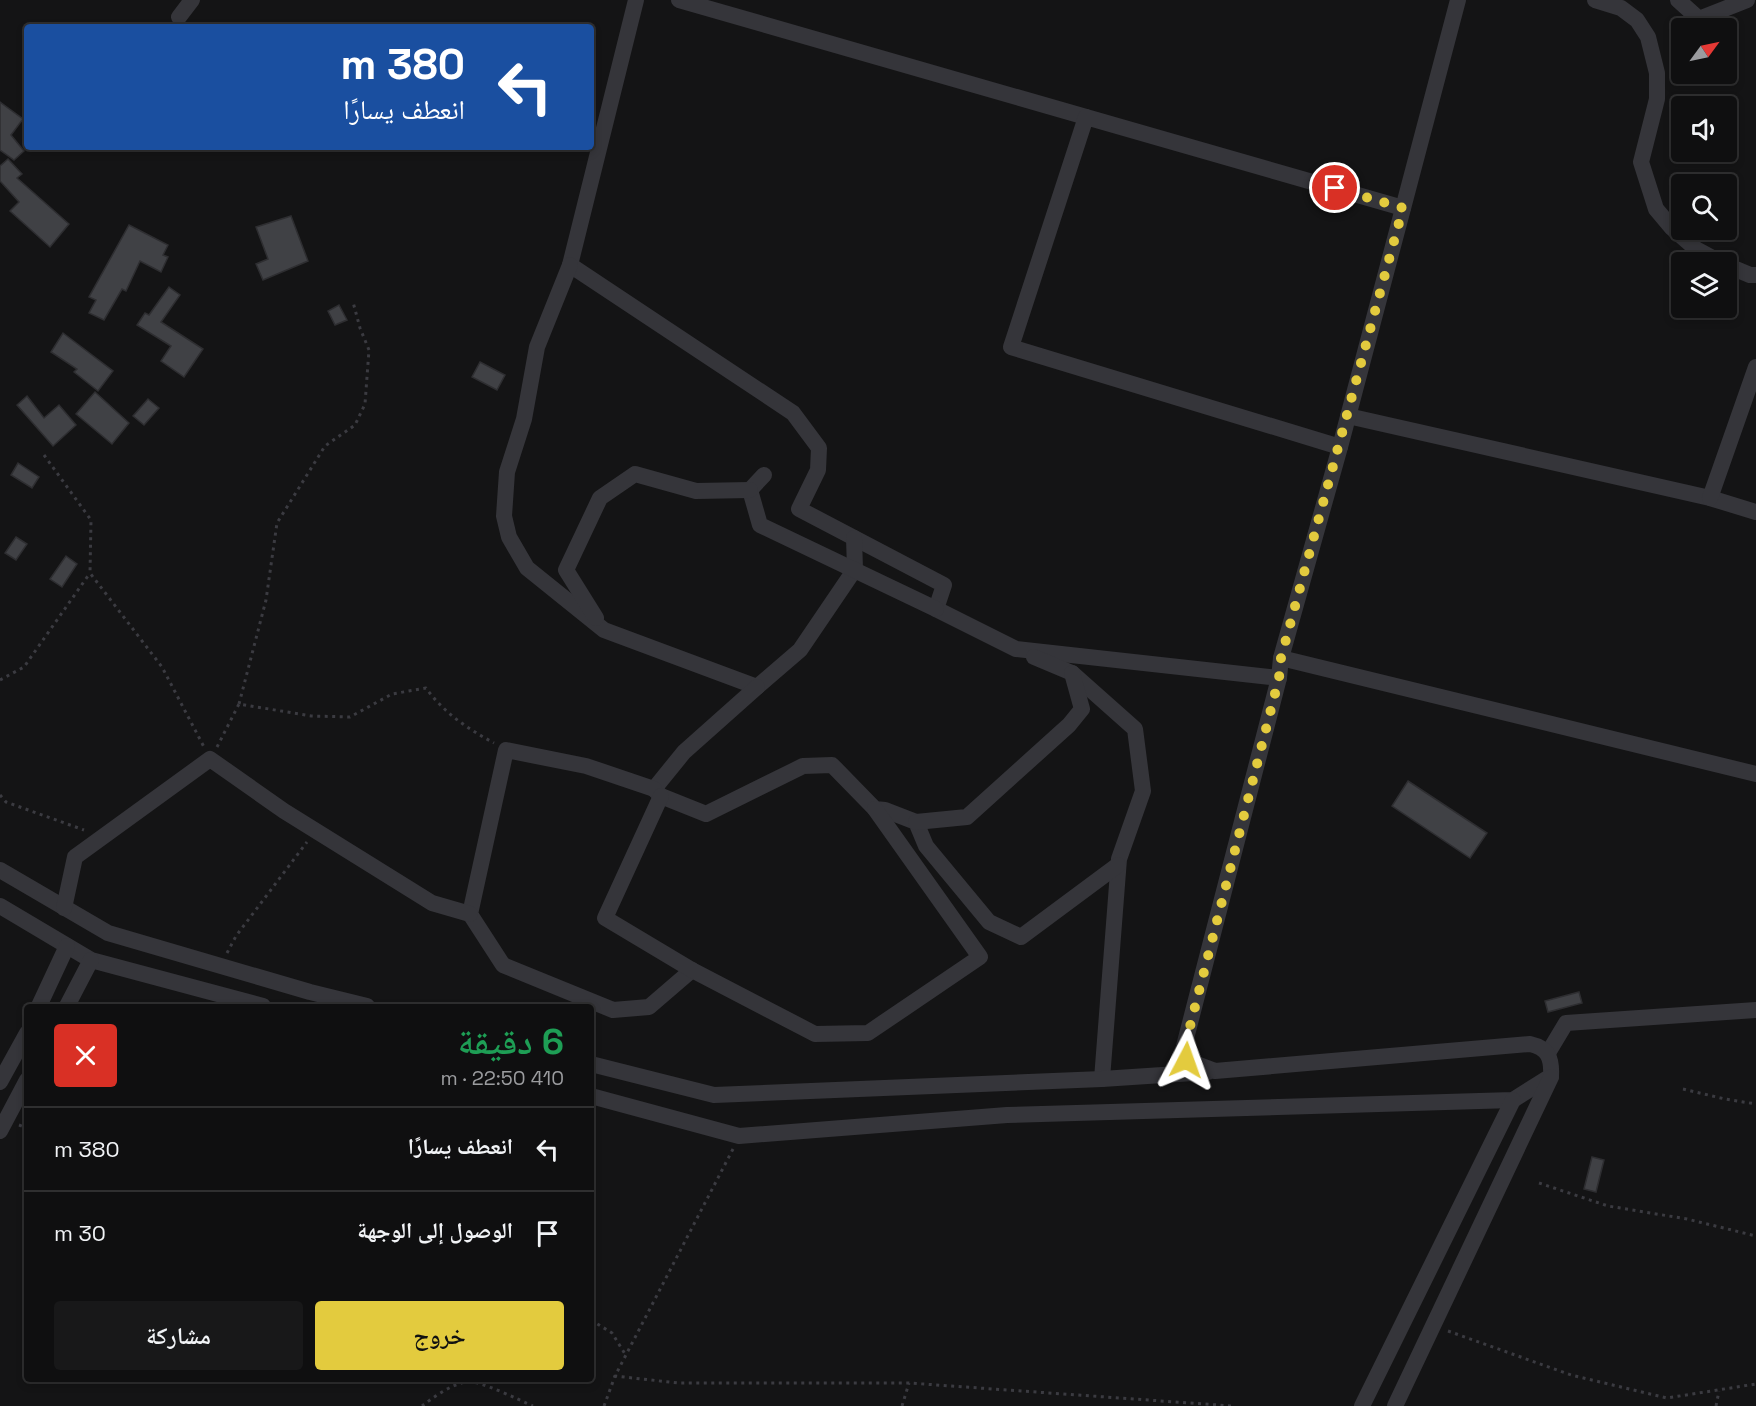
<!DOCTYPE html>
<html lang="ar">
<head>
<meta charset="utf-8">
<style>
	body { margin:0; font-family:"Space Grotesk","Noto Naskh Arabic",sans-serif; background:#181819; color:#f1f3f6; direction:rtl; height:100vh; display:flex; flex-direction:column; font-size:22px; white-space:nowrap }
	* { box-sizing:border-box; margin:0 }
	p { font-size:20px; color:#9b9c9f }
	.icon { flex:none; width:33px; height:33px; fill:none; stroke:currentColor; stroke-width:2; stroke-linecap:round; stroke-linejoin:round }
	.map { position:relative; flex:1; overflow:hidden; direction:ltr }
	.drawer { position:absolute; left:24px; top:1004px; width:570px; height:378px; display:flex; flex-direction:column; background:#0f0f10; border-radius:6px; box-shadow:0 3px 9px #0003,0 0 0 2px #2f2f30; direction:rtl }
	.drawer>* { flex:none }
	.banner { position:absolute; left:24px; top:24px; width:570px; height:126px; border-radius:6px; box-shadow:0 3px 9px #0003,0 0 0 2px #2f2f30; direction:rtl; background:#1a4fa0; color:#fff; overflow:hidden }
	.needle { width:39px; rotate:57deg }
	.controls { position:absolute; left:1671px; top:18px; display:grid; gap:12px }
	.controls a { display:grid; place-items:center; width:66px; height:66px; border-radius:6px; background:#0f0f10; box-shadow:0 3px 9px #0003,0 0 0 2px #2f2f30; font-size:30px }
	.pin { position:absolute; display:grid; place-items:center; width:51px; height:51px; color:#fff; margin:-26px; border:3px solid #fff; border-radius:50%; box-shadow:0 2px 6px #0007 }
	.me { position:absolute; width:66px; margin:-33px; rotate:4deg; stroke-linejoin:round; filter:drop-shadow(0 0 4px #0008) }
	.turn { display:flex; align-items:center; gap:21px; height:126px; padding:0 30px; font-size:27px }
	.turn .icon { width:78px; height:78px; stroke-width:2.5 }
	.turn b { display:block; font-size:42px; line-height:51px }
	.round { display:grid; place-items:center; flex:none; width:63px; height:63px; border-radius:6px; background:#181819 }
	.head { display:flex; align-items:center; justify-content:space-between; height:102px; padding:0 30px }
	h1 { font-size:36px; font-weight:600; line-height:45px; color:#1e9e55 }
	.button { display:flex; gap:12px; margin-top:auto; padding:12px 30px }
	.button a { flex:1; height:69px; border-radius:6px; background:#e3cb3e; color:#111; font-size:24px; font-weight:600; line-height:69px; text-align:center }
	.button a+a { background:#181819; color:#f1f3f6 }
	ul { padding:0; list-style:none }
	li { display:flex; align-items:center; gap:18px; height:84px; padding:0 30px; border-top:2px solid #2f2f30 }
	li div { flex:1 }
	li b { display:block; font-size:22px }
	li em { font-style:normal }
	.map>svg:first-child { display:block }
</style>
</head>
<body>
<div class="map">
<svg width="1756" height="1406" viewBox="0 0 1756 1406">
	<rect width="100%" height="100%" fill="#141415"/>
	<g fill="#404145" stroke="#2e2e31" stroke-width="1.5">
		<polygon points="0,102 23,119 11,135 24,151 14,160 0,150"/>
		<polygon points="8,159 22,174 17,178 69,224 50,247 10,211 19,202 0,181 0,166"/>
		<polygon points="291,216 308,261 263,280 256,264 268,259 256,227"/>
		<polygon points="129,225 168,245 163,255 168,257 161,272 140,261 126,291 122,289 104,320 89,313 96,300 89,297"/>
		<polygon points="169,287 180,295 161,322 203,349 184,377 161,361 171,346 137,325 145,313 149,315"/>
		<polygon points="339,305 347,320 335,325 328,311"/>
		<polygon points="63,333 113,371 98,391 74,372 77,369 51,352"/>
		<polygon points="480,362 505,375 497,390 472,377"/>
		<polygon points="95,392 129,423 112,444 76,414"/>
		<polygon points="27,396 44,418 59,405 76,425 53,446 17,405"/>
		<polygon points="148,399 159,408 144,425 133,416"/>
		<polygon points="18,463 39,477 32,488 11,475"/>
		<polygon points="16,537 27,544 16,560 5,553"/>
		<polygon points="66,556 77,564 62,587 50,579"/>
		<polygon points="1408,781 1487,833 1470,858 1392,806"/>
		<polygon points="1579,992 1582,1003 1548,1012 1545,1001"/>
		<polygon points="1592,1157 1604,1160 1596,1192 1584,1189"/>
	</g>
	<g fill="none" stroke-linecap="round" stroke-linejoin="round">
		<g stroke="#3b3b41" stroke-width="3" stroke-dasharray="3 4.5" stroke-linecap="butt">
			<polyline points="44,455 91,520 90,573 162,667 204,747"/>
			<polyline points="0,680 24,667 90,573"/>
			<polyline points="239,704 266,600 277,523 325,446 355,425 365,404 369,350 360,328 353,302"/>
			<path d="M217 747 239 704 311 716 350 717 392 694 426 688C444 713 468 729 494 743"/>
			<polyline points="0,795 6,802 84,830"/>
			<polyline points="227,953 236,936 307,842"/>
			<polyline points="1683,1089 1725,1099 1756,1104"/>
			<polyline points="19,1125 27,1128"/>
			<polyline points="733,1149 615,1376 678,1383 909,1383 1232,1406"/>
			<polyline points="1539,1183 1608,1206 1687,1219 1756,1236"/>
			<polyline points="591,1320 612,1333 625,1354"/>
			<polyline points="1448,1331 1571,1375 1667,1398 1756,1384"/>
			<path d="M422 1406C434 1397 451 1384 467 1382 480 1380 519 1400 533 1406"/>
			<polyline points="604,1406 615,1376"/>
			<polyline points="902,1406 909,1383"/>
			<polyline points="1716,1406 1719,1391"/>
		</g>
		<g stroke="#35353a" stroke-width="16">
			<polyline points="636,0 570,265 793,413 819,448 818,470 799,509 944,585 936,609 1016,649 1279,678"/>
			<polyline points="679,0 1086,117"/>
			<polyline points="1595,0 1621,8 1637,20 1648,37 1657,73 1657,99 1641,162 1656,209 1672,228 1696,249 1720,262"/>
			<polyline points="1678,0 1699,19 1747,0"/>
			<polyline points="179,17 192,0"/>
			<polyline points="570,265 537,347 524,419 507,472 504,516 509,537 527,568 604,630 757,687 800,650 855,569 854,538"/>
			<polyline points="1726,265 1750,275 1756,275"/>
			<polyline points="1348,416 1710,498 1756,512"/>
			<polyline points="1340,447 1011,347 1086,117 1403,208"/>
			<polyline points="764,475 750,490 760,525 936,609"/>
			<polyline points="1710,498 1756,367"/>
			<polyline points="596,618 566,570 600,498 635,474 696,491 750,490"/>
			<polyline points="1034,657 1072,673 1135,729 1143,791 1119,859 1102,1079"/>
			<polyline points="1281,658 1756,774"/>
			<polyline points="757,687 684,752 654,789 661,796 706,814 803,766 832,765 875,809 885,810 916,822 926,846 989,922 1021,937 1118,865"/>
			<polyline points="654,789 586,766 506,750 470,914 503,965 613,1010 649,1007 692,970"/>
			<polyline points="661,796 605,918 692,970 815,1034 868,1033 980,957 875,809"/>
			<polyline points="916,822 967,817 1069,725 1082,709 1072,673"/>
			<polyline points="0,870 108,933 310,992 367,1006"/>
			<polyline points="0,906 91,960 263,1006"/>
			<polyline points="64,908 75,857 210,759 284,811 432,903 470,914"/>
			<polyline points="39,1006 67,946"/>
			<polyline points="67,1006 91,960"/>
			<polyline points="1548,1053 1566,1023 1756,1010"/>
			<polyline points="591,1064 714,1095 1102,1079 1208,1072"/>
			<polyline points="0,1082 27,1033"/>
			<path d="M591 1096 739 1136 1007 1115 1513 1100 1551 1076C1552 1058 1548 1048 1530 1044L1215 1071 1186 1060 1183 1050 1279 678 1281 658 1340 447 1458 0"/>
			<polyline points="0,1131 27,1080"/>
			<polyline points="1362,1406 1513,1100"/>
			<polyline points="1395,1406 1551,1077"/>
		</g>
	</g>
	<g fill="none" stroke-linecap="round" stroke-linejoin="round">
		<polyline stroke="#e3cb3e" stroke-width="10" stroke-dasharray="0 18" points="1186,1060 1184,1050 1279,678 1281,658 1403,208 1335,188"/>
	</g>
</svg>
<div class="controls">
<a><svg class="needle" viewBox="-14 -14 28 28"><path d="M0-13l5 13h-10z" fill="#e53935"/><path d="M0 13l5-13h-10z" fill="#9b9c9f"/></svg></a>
<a><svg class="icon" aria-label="sound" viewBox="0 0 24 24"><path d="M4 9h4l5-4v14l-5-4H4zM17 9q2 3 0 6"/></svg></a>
<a><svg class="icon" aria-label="search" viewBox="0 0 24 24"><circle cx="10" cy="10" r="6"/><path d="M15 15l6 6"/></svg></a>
<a><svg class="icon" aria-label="layers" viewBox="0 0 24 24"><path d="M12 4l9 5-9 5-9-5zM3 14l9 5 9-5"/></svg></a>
</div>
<div class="pin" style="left:1335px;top:188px;background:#d93025"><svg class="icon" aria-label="arrive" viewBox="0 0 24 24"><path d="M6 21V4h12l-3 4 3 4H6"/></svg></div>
<svg class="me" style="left:1186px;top:1060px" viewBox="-20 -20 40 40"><path d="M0-17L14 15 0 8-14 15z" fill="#e3cb3e" stroke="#fff" stroke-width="4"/></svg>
<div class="banner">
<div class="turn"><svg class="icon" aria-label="left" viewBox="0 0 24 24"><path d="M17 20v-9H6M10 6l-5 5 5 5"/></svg><div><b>380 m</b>انعطف يسارًا</div></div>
</div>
<section class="drawer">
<div class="head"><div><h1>6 دقيقة</h1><p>410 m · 22:50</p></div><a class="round" style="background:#d93025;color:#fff"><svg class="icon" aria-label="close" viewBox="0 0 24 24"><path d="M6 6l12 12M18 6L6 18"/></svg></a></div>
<ul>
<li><svg class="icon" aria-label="left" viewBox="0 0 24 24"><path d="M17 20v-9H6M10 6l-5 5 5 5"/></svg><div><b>انعطف يسارًا</b></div><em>380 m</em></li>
<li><svg class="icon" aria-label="arrive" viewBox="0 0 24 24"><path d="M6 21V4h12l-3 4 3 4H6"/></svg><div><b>الوصول إلى الوجهة</b></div><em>30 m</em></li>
</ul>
<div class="button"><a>خروج</a><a>مشاركة</a></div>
</section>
</div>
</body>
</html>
